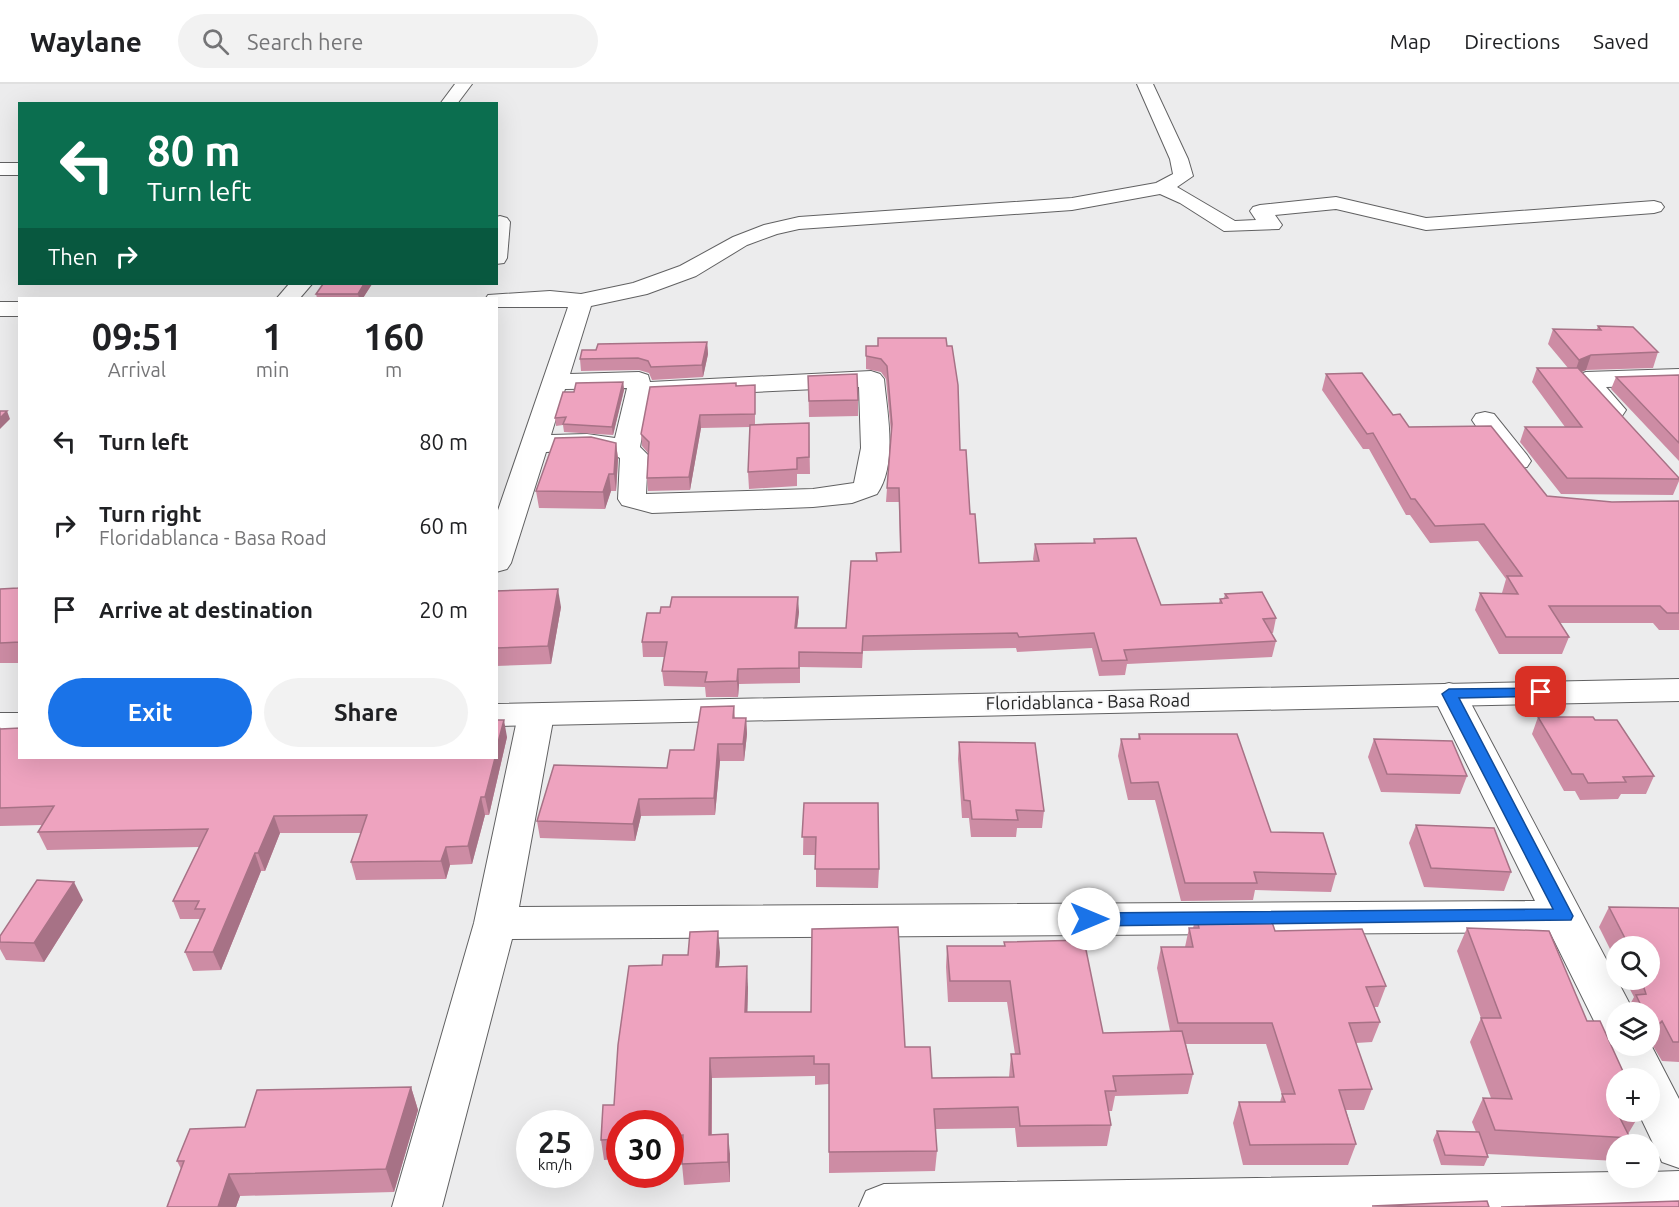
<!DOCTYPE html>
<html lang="en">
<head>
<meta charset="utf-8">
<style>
	body { margin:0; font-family:Ubuntu,sans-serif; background:#f2f2f2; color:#202124; height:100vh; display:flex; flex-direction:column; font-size:22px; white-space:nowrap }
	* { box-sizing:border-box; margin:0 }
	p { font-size:20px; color:#757577 }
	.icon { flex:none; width:33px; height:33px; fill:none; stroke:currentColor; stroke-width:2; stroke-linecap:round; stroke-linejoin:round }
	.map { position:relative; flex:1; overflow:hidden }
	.sheet { position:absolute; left:18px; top:213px; width:480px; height:462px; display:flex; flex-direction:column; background:#fff; border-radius:0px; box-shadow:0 6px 24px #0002 }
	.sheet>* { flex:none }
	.hud { position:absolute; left:18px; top:18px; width:480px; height:183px; border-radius:0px; box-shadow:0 6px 24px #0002; background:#0b6e4f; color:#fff; overflow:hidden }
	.controls { position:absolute; left:1606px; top:852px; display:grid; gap:12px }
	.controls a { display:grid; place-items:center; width:54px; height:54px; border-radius:50%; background:#fff; box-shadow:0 6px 24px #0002; font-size:30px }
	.speed { position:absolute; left:516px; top:1026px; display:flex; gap:12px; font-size:30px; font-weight:700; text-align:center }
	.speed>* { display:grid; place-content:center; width:78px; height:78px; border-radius:50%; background:#fff; box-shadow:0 6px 24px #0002; line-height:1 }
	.speed small { font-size:15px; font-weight:400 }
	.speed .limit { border:9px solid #d22; background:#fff; color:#111 }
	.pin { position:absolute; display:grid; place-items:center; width:51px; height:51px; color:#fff; margin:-26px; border-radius:12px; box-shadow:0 3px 9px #0006 }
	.me { position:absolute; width:66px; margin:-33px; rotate:90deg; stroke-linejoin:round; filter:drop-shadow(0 0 4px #0008) }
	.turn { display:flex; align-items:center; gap:21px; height:126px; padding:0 30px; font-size:27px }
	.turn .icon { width:78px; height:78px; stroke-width:2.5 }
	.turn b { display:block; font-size:42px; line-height:51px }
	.then { display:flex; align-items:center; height:57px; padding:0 30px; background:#0003; gap:12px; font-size:22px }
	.eta { display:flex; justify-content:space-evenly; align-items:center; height:102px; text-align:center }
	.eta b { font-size:36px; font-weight:700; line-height:42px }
	.button { display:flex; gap:12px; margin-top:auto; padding:12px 30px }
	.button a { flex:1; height:69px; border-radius:36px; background:#1a73e8; color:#fff; font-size:24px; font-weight:700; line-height:69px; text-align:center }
	.button a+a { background:#f2f2f2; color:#202124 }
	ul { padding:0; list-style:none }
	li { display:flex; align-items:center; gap:18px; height:84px; padding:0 30px }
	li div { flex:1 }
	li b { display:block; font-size:22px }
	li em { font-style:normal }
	header { display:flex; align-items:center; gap:36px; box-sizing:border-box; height:84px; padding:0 30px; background:#fff; border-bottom:2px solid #e0e0e0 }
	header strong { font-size:28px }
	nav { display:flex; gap:33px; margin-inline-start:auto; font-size:21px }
	.search { width:420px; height:54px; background:#f2f2f2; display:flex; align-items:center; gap:15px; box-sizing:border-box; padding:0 21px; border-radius:33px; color:#757577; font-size:22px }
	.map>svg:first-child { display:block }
</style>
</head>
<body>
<header>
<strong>Waylane</strong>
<div class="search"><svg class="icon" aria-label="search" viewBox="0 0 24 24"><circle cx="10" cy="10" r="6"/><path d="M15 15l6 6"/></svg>Search here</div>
<nav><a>Map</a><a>Directions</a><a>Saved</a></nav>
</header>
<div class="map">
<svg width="1679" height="1123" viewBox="0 0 1679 1123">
	<rect width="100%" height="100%" fill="#ececed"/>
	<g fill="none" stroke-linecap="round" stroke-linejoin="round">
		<g stroke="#616162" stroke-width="2">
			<g id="minor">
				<polygon points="455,0 472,0 457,20 440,20"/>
				<path d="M1137 0H1153L1188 75 1193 92 1177 103 1235 137 1256 136 1250 127 1253 123 1260 121 1336 113 1426 134 1654 117 1661 119 1664 123 1661 127 1654 129 1426 146 1336 125 1275 131 1282 141 1279 145 1224 147 1180 119 1160 110 1072 126 799 145 777 150 747 161 696 192 647 210 591 222 570 290 639 288 648 291 650 298 871 287 880 290 884 295C887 329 898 379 877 410L852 419 813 423 652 429 622 421 618 415 620 374C598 362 570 367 546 368L511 479 507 485 496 488V432L568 223H496V214H486L488 211 550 207 581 210 633 199 680 182 733 153 764 141 799 133 1072 114 1156 99 1173 90 1170 75ZM859 303 861 364 854 399 813 405 646 410 648 371 640 363 649 313ZM627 304 615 354 587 350 551 351 565 305Z"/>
				<rect x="0" y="79" width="20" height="12"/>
				<polygon points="500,132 507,134 510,138 507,174 504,179 496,180 496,133"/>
				<polygon points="289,200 312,200 300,214 277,214"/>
				<rect x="0" y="218" width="20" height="14"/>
				<path d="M1679 285V301L1606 303 1626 326 1622 332C1601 337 1585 313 1573 296L1577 291 1586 288Z"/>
				<polygon points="1485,328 1494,330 1527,371 1531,377 1527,383 1517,385 1507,383 1476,342 1472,336 1476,330"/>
				<polygon points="1449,599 1461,602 1466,610 1634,928 1617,928 1617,962 1650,962 1650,959 1679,1015 1679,1084 1662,1078 1638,1028 1650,1028 1650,994 1622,994 1607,962 1611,954 1601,951 1550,848 512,855 442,1123 392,1123 474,839 518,631 524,623 536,620 548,623 554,631 519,823 1535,817 1432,610 1437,602"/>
				<polygon points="1679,1087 1679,1123 859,1123 866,1107 884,1100 1617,1088 1617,1094 1650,1094 1650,1088"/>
			</g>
		</g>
		<g stroke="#616162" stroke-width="2">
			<g id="major">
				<polygon points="1679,595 1679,617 496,642 496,620"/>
				<rect x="0" y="629" width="20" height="24"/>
			</g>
		</g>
		<use href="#minor" fill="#fff" fill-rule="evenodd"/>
		<use href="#major" fill="#fff" fill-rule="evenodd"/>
	</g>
	<g fill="#cd8ca4">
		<polygon points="372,200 363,214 317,214 316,210"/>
		<polygon points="1598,242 1658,268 1653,284 1586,286 1581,288 1679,394 1679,397 1673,411 1561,410 1520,358 1525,343 1565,343 1532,298 1537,284 1568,284 1548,260 1553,245 1597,245"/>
		<polygon points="707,258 708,270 703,293 652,296 649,289 639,286 581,287 580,275 596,266"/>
		<polygon points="866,262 878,262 960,366 979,479 1034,478 1033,475 1035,460 1093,459 1094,455 1161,521 1219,519 1220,515 1224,514 1225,510 1276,534 1273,549 1271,549 1276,557 1272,573 1127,580 1125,591 1099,592 1092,564 1017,568 1016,564 863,567 862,584 800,583 800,599 739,600 738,613 706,613 705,603 664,602 662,587 665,573 643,573 642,558 660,529 670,523 799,528 797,544 846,544 876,477 876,469 900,468 899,418 886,418 891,349 886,295 881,288 866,285"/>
		<polygon points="1326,290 1393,331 1409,343 1547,412 1612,418 1679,417 1679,546 1659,546 1653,539 1560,539 1569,553 1562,570 1499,570 1475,526 1480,509 1502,509 1506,495 1478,457 1430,459 1410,431 1406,431 1369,365 1363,365 1322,306"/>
		<polygon points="1679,291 1679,377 1611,305 1616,293"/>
		<polygon points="808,292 858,316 858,332 809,333"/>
		<polygon points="623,298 624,306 613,351 564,348 563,341 556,342 555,334 574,308"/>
		<polygon points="755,301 755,340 809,339 810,390 797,390 797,402 749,405 748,388 750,343 701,344 690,406 648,407 647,394 648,369 642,362 641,350 736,302"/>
		<polygon points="616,359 618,375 616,407 611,407 605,425 539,424 536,407"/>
		<polygon points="20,503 20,579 0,579 0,505 18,504"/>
		<polygon points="496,507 561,523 551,580 496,582"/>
		<polygon points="734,622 735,634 746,634 747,650 744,677 720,677 715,731 641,732 635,757 540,754 537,737 667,684 694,666"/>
		<polygon points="1538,633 1595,636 1654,692 1646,710 1621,710 1618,715 1580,716 1575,707 1564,707 1532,650"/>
		<polygon points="0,643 1,645 507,653 489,731 485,731 472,780 450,781 446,795 356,796 351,778 361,749 280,749 265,787 261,787 221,886 193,887 185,868 200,836 199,835 180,835 173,817 199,763 47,766 38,748 42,741 0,742"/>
		<polygon points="1139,650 1271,748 1336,790 1331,808 1255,806 1253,816 1181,817 1155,716 1128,716 1118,672 1121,655 1138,655"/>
		<polygon points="1374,655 1467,692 1460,710 1381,708 1368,673"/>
		<polygon points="959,658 1044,727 1042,744 1017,744 1016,753 971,753 969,734 962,734 958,675"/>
		<polygon points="804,719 879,785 878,804 816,803 816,771 803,771"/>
		<polygon points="1416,741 1511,788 1504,807 1424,803 1409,759"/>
		<polygon points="83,816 44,878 6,876 0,865 0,852"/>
		<polygon points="1609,823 1679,824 1679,978 1662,977 1650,957 1650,928 1626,928 1634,913 1625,896 1650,896 1650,862 1617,862 1617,879 1599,843"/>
		<polygon points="1196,832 1275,847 1386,902 1378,923 1374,923 1380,938 1372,958 1356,959 1372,1005 1364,1026 1346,1026 1356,1060 1348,1081 1243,1081 1233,1039 1239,1018 1280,1018 1282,1011 1266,960 1186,960 1193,990 1188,1010 1115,1012 1112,1027 1109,1027 1111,1041 1107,1062 1017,1063 1015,1044 935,1045 937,1067 935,1087 829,1089 829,1000 815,1001 815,992 712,994 712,1051 730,1070 730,1098 684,1101 682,1080 682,1072 670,1072 670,1040 620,1040 620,1075 604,1076 601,1056 614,1021 662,881 688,871 720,868 719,883 748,903 747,928 905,963 932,994 1009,993 1011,970 1015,970 1007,918 948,918 946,883 947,862 1004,862 1004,858 1103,949 1170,947 1157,884 1161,863 1185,863 1189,844 1193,844"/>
		<polygon points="1467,844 1617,1028 1641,1028 1628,1050 1630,1054 1626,1060 1617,1060 1617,1075 1616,1077 1487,1070 1488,1073 1484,1082 1441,1081 1433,1056 1437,1047 1476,1048 1472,1038 1483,1014 1491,1014 1470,958 1481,934 1457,867"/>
		<polygon points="411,1003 418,1026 394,1108 240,1112 236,1123 167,1123 181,1085 177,1077 245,1043"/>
	</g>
	<g fill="#a77286">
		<polygon points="497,103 498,111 496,115 496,104"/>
		<polygon points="364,200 372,200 363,214 359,214 358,210"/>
		<polygon points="707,258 708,270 703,293 702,281"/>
		<polygon points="1591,271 1586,286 1574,291 1579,276"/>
		<polygon points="623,298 624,306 613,351 612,343"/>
		<polygon points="7,327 10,335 0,345 0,334"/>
		<polygon points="700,331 701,344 690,406 689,393"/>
		<polygon points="616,359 618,375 616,407 614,390"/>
		<polygon points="609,390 611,407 605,425 603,408"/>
		<polygon points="558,505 561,523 551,580 548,562"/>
		<polygon points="798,513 799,528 795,559 795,544"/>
		<polygon points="738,585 739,600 738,613 737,597"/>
		<polygon points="746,634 747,650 744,677 743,660"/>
		<polygon points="504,636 507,653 489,731 485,713 495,674 496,674 496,666"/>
		<polygon points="718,660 720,677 715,731 714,714"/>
		<polygon points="481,713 485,731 472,780 468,762"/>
		<polygon points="639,715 641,732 635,757 633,740"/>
		<polygon points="274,732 280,749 265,787 258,769"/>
		<polygon points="446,763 450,781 446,795 441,777"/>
		<polygon points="255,769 261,787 221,886 213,868"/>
		<polygon points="74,798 83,816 44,878 34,859"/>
		<polygon points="718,847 720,868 717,903 716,883"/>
		<polygon points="747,882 748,903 747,949 745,928"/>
		<polygon points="1662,937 1650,957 1659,940"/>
		<polygon points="710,974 712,994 711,1071 709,1051"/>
		<polygon points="411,1003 418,1026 394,1108 386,1085"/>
		<polygon points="728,1050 730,1070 730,1098 728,1078"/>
		<polygon points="229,1090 240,1112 236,1123 218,1123"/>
	</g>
	<g fill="#eea3bf" stroke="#a77286" stroke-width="1.5">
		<polygon points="323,200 364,200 358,210 316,210"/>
		<polygon points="1598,242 1633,243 1658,268 1591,271 1579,276 1553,245 1601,246"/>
		<polygon points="878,254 946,254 947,262 952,262 958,301 960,366 966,366 970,430 975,430 979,479 1039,477 1035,460 1095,459 1094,455 1136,454 1161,521 1222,519 1220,515 1228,514 1225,510 1262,508 1276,534 1263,535 1276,557 1124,566 1127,576 1102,577 1094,549 1019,553 1017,549 863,552 862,569 799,568 799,584 738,585 737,597 705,598 707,588 662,587 667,558 642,558 647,529 660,529 661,523 670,523 672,513 798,513 795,544 846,544 851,477 877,477 876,469 901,468 899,404 887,404 892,340 887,282 881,275 866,272 866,262 878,262"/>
		<polygon points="707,258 702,281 651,283 648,277 638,274 580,275 582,266 596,266 598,260"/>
		<polygon points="1537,284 1578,284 1679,394 1679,395 1567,394 1525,343 1582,343"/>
		<polygon points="1362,289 1393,331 1400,330 1409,343 1491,342 1547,412 1612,418 1679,417 1679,529 1667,529 1660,522 1549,522 1569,553 1506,553 1480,509 1518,510 1507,492 1522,492 1484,440 1435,442 1415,415 1411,415 1373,349 1367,350 1326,290"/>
		<polygon points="857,290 858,316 809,317 808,292"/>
		<polygon points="1679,291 1679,359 1616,293"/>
		<polygon points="623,298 612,343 563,340 566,333 555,334 563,308 574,308 576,299"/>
		<polygon points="736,299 736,302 755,301 755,330 700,331 689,393 647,394 649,358 641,350 650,303"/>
		<polygon points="0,327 7,327 0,334"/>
		<polygon points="809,339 809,373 797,374 797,385 748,388 750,341"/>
		<polygon points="591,353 616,359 614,390 609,390 603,408 536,407 555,354"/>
		<polygon points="20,503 20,558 0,559 0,505 18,504"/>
		<polygon points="558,505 548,562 496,564 496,507"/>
		<polygon points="734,622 733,634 746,634 743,660 718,660 714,714 639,715 633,740 537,737 554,681 667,684 670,666 694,666 701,623"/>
		<polygon points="1538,633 1593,633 1595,636 1617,636 1654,692 1623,693 1626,698 1588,699 1583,690 1572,690"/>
		<polygon points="496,636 504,636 496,666"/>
		<polygon points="20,644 20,674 495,674 485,713 481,713 468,762 446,763 441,777 351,778 367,731 274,732 258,769 255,769 213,868 185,868 205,825 195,825 199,817 173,817 208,745 38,748 54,722 0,724 0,645"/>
		<polygon points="1139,650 1237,650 1271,748 1323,749 1336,790 1254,788 1257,799 1185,799 1158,698 1131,699 1121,655 1140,655"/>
		<polygon points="1374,655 1452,657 1467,692 1387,690"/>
		<polygon points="959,658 1035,659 1044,727 1016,726 1018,736 972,735 970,717 964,716"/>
		<polygon points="804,719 878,719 879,785 815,785 816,753 802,753"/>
		<polygon points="1416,741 1494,744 1511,788 1431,784"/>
		<polygon points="37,796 74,798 34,859 0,858 0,852"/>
		<polygon points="1609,823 1679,824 1679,958 1673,958 1662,937 1659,940 1650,940 1650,928 1644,928 1636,911 1646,910 1642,898 1647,898 1646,896 1650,896 1650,862 1629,862"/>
		<polygon points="1196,832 1270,832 1275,847 1362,845 1386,902 1366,903 1380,938 1349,939 1372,1005 1339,1006 1356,1060 1250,1061 1239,1018 1285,1018 1282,1010 1295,1010 1272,939 1178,939 1161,863 1193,863 1189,844 1199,844"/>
		<polygon points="898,843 905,963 930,963 932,994 1014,993 1011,970 1020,970 1010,897 950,897 947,862 1005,862 1004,858 1084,856 1103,949 1182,947 1193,990 1113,992 1116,1007 1105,1007 1111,1041 1020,1042 1018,1023 934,1025 937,1067 829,1068 829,980 814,980 814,972 710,974 709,1051 728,1050 728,1078 682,1080 683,1051 670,1052 670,1040 620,1040 620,1055 601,1056 603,1021 614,1021 618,961 629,882 662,881 663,871 688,871 690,848 718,847 716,883 747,882 745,928 811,928 812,845"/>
		<polygon points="1467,844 1549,847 1587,937 1600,937 1626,994 1617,994 1617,1028 1630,1054 1495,1046 1483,1014 1512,1015 1481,934 1501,934"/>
		<polygon points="411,1003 386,1085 229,1090 218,1123 167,1123 184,1077 177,1077 190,1045 245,1043 257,1006"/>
		<polygon points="1437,1047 1479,1048 1488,1073 1445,1071"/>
		<polygon points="1487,1117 1489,1123 1372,1122"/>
		<polygon points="1679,1117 1679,1123 1501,1123"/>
	</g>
	<polygon fill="#1a73e8" stroke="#114b97" stroke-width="1.5" points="1541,604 1546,605 1546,612 1459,614 1573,832 1571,836 1089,842 1083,840 1081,835 1083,830 1089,829 1553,825 1442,610 1449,605"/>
	<g text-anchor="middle" stroke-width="4.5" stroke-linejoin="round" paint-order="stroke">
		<g font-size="18" fill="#262626" stroke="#f9f9fa">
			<text transform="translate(1088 618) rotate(-1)" y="6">Floridablanca - Basa Road</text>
		</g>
	</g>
</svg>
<div class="controls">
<a><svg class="icon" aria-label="search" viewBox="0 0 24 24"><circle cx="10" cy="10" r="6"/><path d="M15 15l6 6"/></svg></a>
<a><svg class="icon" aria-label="layers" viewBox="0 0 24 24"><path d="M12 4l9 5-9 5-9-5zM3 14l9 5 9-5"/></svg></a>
<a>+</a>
<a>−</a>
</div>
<div class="speed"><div>25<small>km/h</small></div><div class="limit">30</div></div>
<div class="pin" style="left:1541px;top:608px;background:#d93025"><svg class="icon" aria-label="arrive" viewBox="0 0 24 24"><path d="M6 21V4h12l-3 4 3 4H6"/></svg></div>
<svg class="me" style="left:1089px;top:835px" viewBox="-20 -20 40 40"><circle r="19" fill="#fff"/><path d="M0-13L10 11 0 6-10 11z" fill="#1a73e8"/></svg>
<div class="hud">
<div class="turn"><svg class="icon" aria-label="left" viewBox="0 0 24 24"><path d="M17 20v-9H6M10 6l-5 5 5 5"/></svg><div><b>80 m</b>Turn left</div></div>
<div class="then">Then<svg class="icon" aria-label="right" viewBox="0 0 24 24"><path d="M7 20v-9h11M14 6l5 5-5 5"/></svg></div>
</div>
<section class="sheet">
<div class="eta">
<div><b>09:51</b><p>Arrival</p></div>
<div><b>1</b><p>min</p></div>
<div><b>160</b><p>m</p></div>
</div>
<ul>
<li><svg class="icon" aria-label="left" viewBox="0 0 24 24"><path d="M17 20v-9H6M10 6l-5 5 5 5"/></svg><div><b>Turn left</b></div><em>80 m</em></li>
<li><svg class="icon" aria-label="right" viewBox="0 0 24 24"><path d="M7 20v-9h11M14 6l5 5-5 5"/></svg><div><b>Turn right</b><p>Floridablanca - Basa Road</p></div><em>60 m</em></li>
<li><svg class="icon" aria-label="arrive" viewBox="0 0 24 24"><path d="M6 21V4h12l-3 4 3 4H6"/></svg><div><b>Arrive at destination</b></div><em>20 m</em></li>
</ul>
<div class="button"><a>Exit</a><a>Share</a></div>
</section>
</div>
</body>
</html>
